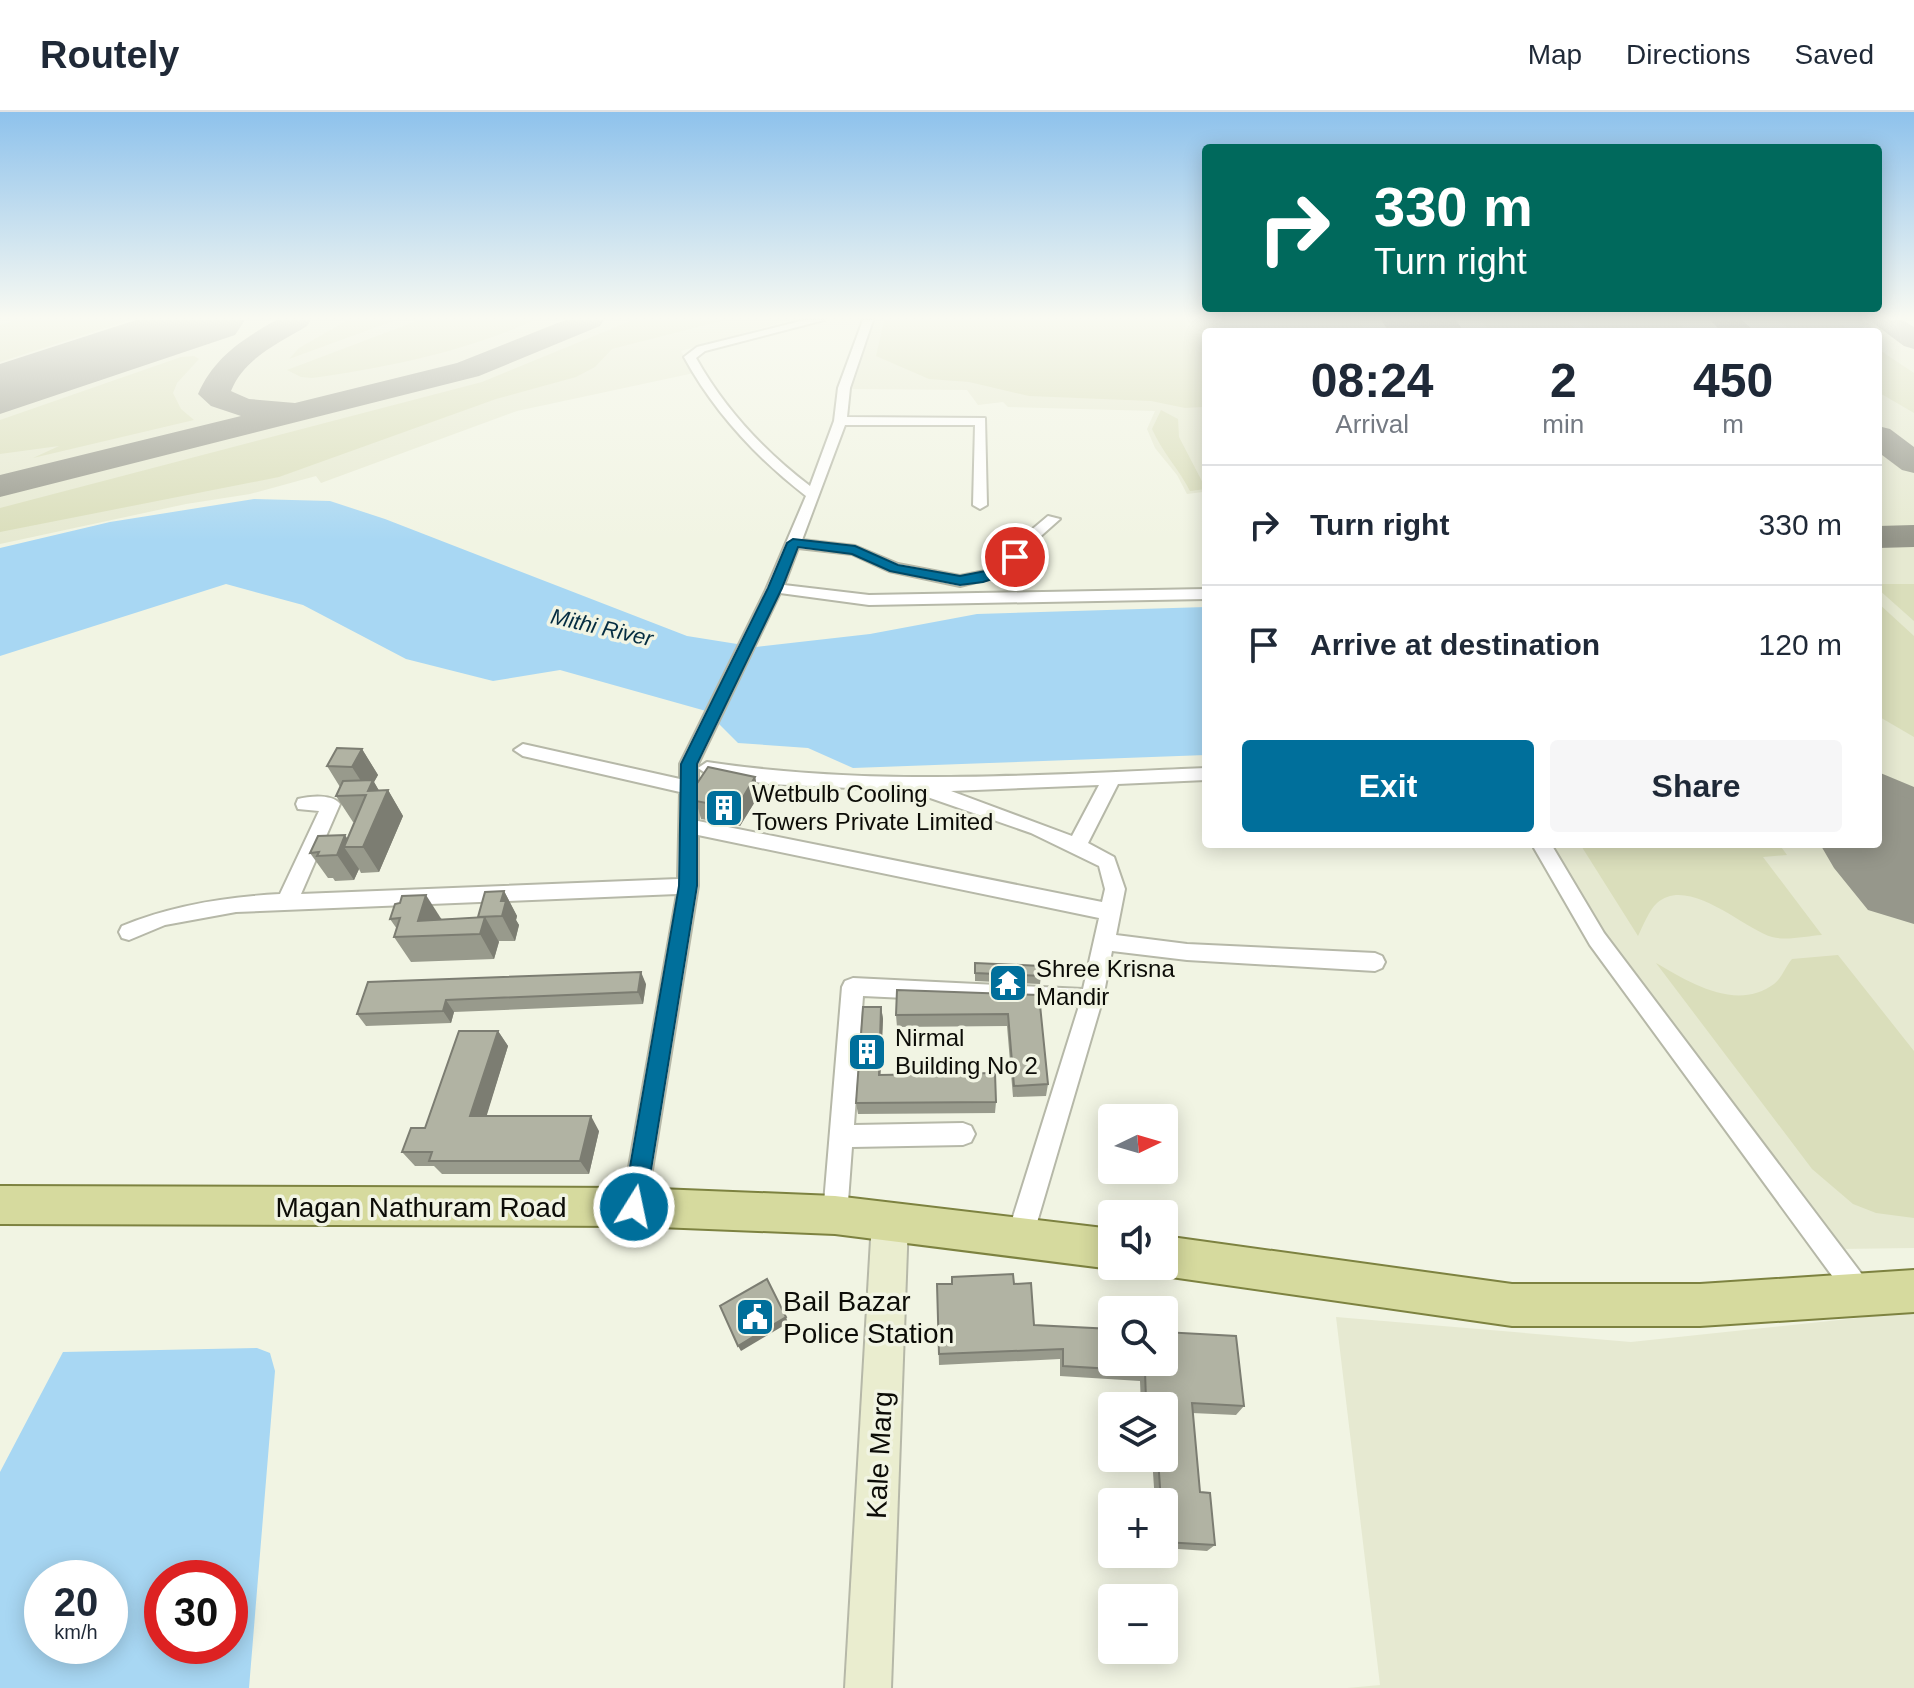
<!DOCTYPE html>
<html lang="en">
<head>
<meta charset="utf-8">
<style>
	body { margin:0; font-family:Arial,sans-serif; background:#f6f6f7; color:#1f2937; height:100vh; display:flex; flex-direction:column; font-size:30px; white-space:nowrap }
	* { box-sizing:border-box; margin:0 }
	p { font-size:26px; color:#747a83 }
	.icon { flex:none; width:44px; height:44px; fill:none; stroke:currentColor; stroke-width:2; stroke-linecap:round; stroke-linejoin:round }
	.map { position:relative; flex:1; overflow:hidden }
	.sheet { position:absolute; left:1202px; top:216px; width:680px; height:520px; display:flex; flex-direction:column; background:#fff; border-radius:8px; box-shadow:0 4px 20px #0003 }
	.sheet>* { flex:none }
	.banner { position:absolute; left:1202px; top:32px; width:680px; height:168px; border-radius:8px; box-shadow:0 4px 20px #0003; background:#00695c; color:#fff; overflow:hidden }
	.needle { width:52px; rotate:85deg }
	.fabs { position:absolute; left:1098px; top:992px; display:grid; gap:16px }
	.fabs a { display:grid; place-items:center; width:80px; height:80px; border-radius:8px; background:#fff; box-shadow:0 4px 20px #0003; font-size:40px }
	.speed { position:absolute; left:24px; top:1448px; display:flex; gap:16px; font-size:40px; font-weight:700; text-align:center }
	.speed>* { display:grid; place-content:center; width:104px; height:104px; border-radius:50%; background:#fff; box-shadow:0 4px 20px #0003; line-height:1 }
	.speed small { font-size:20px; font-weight:400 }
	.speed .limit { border:12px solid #d22; background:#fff; color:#111 }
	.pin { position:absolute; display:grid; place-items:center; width:68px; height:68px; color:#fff; margin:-34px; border:4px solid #fff; border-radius:50%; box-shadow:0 2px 8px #0007 }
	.me { position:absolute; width:88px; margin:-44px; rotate:10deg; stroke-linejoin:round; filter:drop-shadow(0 0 6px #0008) }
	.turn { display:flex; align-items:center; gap:28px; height:168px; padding:0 40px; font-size:36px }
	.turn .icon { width:104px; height:104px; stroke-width:2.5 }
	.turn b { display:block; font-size:56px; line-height:68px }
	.eta { display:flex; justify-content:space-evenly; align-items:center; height:136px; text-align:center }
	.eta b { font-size:48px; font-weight:600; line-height:56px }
	.primary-button { display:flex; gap:16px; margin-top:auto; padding:16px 40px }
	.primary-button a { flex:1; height:92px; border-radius:8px; background:#006f9b; color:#fff; font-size:32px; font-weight:600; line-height:92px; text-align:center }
	.primary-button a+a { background:#f6f6f7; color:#1f2937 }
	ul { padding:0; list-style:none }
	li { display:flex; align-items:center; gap:24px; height:120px; padding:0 40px; border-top:2px solid #e0e1e3 }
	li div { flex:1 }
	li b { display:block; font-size:30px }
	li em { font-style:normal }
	header { display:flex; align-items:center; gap:48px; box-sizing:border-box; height:112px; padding:0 40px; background:#fff; border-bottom:2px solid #e0e1e3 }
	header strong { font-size:38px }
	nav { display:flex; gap:44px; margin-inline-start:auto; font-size:28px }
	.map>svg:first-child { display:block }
</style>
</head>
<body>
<header>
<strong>Routely</strong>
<nav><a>Map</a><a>Directions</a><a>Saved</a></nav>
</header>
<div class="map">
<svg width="1914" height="1576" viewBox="0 0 1914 1576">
	<rect width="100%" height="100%" fill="#f1f4e3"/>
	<g fill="#e6e9d1">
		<polygon points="0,208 789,208 681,239 694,261 517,299 321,371 316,364 250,382 186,392 0,432"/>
		<polygon points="875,208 1914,208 1914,1136 1840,1137 1621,858 1550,732 1878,732 1878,220 1206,220 1206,385 1203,380 1187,382 1177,363 1155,336 1147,317 1155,299 1008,295 1003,290 978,293 967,278 852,277"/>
		<polygon points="1914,1200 1914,1576 1347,1576 1380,1573 1336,1205 1631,1230"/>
	</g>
	<g fill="#dadebb">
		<polygon points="17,208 130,208 0,250 0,213"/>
		<polygon points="348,208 396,208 289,247 299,236"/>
		<path d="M419 208H535C463 240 389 255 312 266L301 265 287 258Z"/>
		<polygon points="633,208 725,208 612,237 595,255 576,265 496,287 279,365 0,420 0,396 482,270"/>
		<polygon points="884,208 1357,208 1367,220 1206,220 1206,299 1202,295 1185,296 1151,289 1029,284 969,270 929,267 876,244"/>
		<polygon points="1480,208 1566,208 1579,220 1492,220"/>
		<polygon points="1577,208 1675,208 1690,220 1590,220"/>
		<polygon points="1777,208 1835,208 1853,220 1794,220"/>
		<polygon points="1878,237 1914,261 1914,301 1878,280"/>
		<polygon points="194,244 199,247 177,271 173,281 181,297 194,308 33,346 59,334 0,342 0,308 181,245"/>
		<path d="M1161 298 1178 307 1179 325 1206 377 1190 379C1179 357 1162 340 1152 317Z"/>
		<polygon points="1878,472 1914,472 1914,509 1878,477"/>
		<polygon points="1878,491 1914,524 1914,625 1878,604"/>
		<path d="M1580 732H1779L1787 743 1763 745 1822 823C1807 824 1786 829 1772 825 1743 816 1688 763 1657 791 1649 798 1643 814 1638 824Z"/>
		<path d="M1838 843 1914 939V1106L1876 1101 1853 1092 1812 1057 1656 851C1689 870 1736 900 1774 872 1782 866 1785 855 1792 847Z"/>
	</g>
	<g fill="#a8d7f3" fill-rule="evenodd">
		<polygon points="254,387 330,389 385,407 687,524 756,535 870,522 977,502 1206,495 1206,643 853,656 808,636 738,631 706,599 560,558 493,569 406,547 303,493 226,472 0,544 0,436 110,410"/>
		<path d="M257 1236 270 1241 275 1259 249 1576H0V1360L63 1240ZM42 1466H110V1534H42ZM162 1466H230V1534H162Z"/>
	</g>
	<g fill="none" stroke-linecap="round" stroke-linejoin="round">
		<g fill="#96978b" fill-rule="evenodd">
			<path d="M276 208H311L307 214C279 231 244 246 231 279L233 280 249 287 295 291 457 251 565 208H604L600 214 479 264 0 385V363L241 304 211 294 198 282C214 245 243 227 276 208Z"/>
			<polygon points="1710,208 1742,208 1755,220 1722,220"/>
			<polygon points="1869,208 1903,208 1914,215 1914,237 1904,234"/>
			<polygon points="1878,314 1890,317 1914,335 1914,361 1902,358 1878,340"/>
			<polygon points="1914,413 1914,435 1878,436 1878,414"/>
			<polygon points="1878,660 1914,675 1914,714 1878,699"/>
			<polygon points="1914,743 1914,782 1896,777 1888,762 1895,748"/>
		</g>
		<g fill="#96978b" fill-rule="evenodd">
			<polygon points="136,208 245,208 235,223 0,302 0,252"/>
			<polygon points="1381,208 1456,208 1464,220 1389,220"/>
			<polygon points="1878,677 1914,688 1914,812 1868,798 1834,756 1820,732 1878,732"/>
		</g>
		<g stroke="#b6b8a8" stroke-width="4">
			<g id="minor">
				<path d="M805 208H824L705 239 696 246C724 296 764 339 810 374L834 309 838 276 863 208H873L850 276 847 305 985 306 987 393 980 397 973 393 975 313H845L802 428 855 434 898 452 960 464 995 457 1023 425 1048 404 1060 407 1033 431 1005 463 960 474 889 459 852 442 798 436 784 473 869 483 1206 477V487L869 493 780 481 698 652V709L1102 790 1105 777 1099 754 1031 721 910 679 769 672 707 662 698 656 707 650C874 675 1039 663 1206 656V668L1118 672 1088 731 1114 745 1125 777 1116 823 1187 832 1375 841 1382 844 1385 850 1382 856 1375 859 1187 848 1112 839 1103 886 1033 1124 1029 1133 1020 1136 1011 1133 1007 1124 1079 894 863 884 854 1013 963 1011 971 1014 975 1022 971 1030 963 1033 852 1035 847 1103 844 1112 835 1115 826 1112 823 1103 842 875 845 869 853 866 1083 877 1099 806 698 723V774L646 1095 643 1103 634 1107 625 1103 622 1095 677 782 236 800 165 813 129 828 122 826 119 820 122 814C173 793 225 785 280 782L319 699 298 697 296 692 298 687C310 684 333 682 340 692L301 782 678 767 680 680 523 644 514 638 523 632 680 667V652L765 480 806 384C757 346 714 300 684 245L697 235ZM1099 673 1072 724 951 679Z"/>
				<polygon points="1537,732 1551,732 1604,821 1870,1173 1874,1182 1870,1191 1861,1195 1852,1191 1590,833 1534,736"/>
			</g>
		</g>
		<g stroke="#b6b8a8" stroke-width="4">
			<polygon id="secondary" points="890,1093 902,1098 908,1110 891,1576 845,1576 872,1110 878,1098"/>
		</g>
		<g stroke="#7d8240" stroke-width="4">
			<g id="primary">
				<polygon points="0,1074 634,1076 835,1084 1112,1117 1112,1154 1120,1154 1112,1157 835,1122 634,1114 0,1112"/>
				<polygon points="1164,1124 1512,1172 1700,1172 1914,1158 1914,1200 1700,1214 1512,1214 1164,1164 1150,1158 1148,1154 1164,1154"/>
			</g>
		</g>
		<use href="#minor" fill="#fff" fill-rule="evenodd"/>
		<use href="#secondary" fill="#eaedcf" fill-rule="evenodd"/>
		<use href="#primary" fill="#d6da9e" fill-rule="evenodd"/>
	</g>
	<g fill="#989a8c">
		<polygon points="362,637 378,663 374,670 379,679 388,678 403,704 379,760 361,761 359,757 354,768 335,769 333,766 328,766 310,741 348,726 355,710 353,710 336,684 340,675 327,654"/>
		<polygon points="755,665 759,683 740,714 701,707 696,689"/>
		<polygon points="504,779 517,804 516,808 519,813 515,829 499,829 494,847 411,850 394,825 397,817 390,807 400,791 442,807 478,806"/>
		<polygon points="975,851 1041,864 1040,872 975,869"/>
		<polygon points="368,870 646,872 643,892 454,900 451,911 366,914 357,902"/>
		<polygon points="1039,883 1048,972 1046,984 1013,985 1007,914 897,915 896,903"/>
		<polygon points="881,895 883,907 880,963 996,990 995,1001 858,1002 856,991"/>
		<polygon points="498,919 508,934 486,1004 599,1019 589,1062 442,1062 434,1054 415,1054 402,1040 425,1016"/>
		<polygon points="937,1172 1014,1172 1034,1213 1164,1250 1244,1294 1236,1303 1192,1301 1200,1380 1215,1433 1207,1439 1164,1436 1164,1390 1155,1390 1152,1346 1164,1346 1164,1294 1141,1294 1140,1269 1060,1264 1060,1247 939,1253"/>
	</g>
	<g fill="#7c7d72">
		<polygon points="362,637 378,663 374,670 384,687 388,678 403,704 379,760 363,735 368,680 352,655"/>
		<polygon points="755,665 759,683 740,714 736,697"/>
		<polygon points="345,723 353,735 344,735 359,757 354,768 337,743"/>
		<polygon points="504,779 517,804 516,808 519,813 515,829 502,804 501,789"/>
		<polygon points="426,783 442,808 418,809"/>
		<polygon points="485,805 499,830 494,847 480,822"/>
		<polygon points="641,860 646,872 643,892 638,880"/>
		<polygon points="446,888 454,900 451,911 443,899"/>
		<polygon points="881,895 883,907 880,974 879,963"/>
		<polygon points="498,919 508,934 482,1019 470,1004"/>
		<polygon points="591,1004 599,1019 589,1062 580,1049"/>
		<polygon points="786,1205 788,1211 741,1239 738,1234"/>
	</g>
	<g fill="#b1b3a3" stroke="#7c7d72" stroke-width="2">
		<polygon points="337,636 362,637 352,655 327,654"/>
		<polygon points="708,655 755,665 736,697 696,689 696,673"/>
		<polygon points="373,668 368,679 388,678 363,735 344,735 366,683 336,684 343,669"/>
		<polygon points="345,723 337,743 317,744 319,740 310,741 318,724"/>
		<polygon points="504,779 501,789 506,789 502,804 478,805 485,780"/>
		<polygon points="426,783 418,809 485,805 480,822 394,825 400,806 390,807 395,792 400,791 402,784"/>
		<polygon points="975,851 1041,854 1041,864 975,861"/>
		<polygon points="641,860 638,880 446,888 443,899 357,902 368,870"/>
		<polygon points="897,878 1039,883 1048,972 1014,974 1008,902 896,903"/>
		<polygon points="863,895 881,895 879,963 995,961 996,990 856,991"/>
		<polygon points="459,919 498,919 470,1004 591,1004 580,1049 429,1049 432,1040 402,1040 411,1016 425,1016"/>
		<polygon points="1013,1162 1014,1172 1031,1171 1034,1213 1112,1217 1112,1250 1164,1250 1164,1220 1236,1224 1244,1294 1192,1291 1200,1380 1210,1381 1215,1433 1164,1430 1164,1390 1161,1390 1158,1346 1164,1346 1164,1294 1154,1294 1154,1289 1146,1288 1145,1259 1063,1254 1063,1237 939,1242 937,1172 952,1172 952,1165"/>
		<polygon points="767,1167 786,1205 738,1234 720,1194"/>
	</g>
	<linearGradient id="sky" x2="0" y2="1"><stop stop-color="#8ec2ec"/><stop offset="0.48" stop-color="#f9faf2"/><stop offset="1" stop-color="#f9faf2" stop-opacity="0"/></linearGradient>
	<rect width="1914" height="429" fill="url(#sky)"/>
	<polygon fill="#006f9b" stroke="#004865" stroke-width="2" points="793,427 855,434 898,453 960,464 996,457 1010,442 1021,445 1005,463 983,470 960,473 890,459 852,442 798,435 782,476 697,652 697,774 645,1095 642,1102 634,1106 626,1102 623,1095 679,774 681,652 768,476 787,431"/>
	<defs>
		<g id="building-square" transform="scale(2)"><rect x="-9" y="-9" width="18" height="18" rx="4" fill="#006f9b" stroke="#f1f4e3"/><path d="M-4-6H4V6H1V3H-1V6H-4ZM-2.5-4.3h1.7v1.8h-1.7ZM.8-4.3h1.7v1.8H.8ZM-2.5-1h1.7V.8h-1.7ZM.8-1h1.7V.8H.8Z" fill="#fff"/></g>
		<g id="temple-square" transform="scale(2)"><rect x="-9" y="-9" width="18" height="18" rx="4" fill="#006f9b" stroke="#f1f4e3"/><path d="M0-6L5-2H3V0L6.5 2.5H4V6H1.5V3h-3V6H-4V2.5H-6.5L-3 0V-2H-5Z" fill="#fff"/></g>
		<g id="civic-square" transform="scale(2)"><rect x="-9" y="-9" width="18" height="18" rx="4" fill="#006f9b" stroke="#f1f4e3"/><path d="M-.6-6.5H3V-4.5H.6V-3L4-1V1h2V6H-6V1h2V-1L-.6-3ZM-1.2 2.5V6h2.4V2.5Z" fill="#fff"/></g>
	</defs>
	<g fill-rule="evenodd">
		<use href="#building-square" x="724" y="696"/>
		<use href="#temple-square" x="1008" y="871"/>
		<use href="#building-square" x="867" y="940"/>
		<use href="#civic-square" x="755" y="1205"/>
	</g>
	<g text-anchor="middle" stroke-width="7" stroke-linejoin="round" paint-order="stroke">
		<g font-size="22" font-style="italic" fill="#052d41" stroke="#f1f4e3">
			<text transform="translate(602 515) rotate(13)" y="8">Mithi River</text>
		</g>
		<g font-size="24" fill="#0c0c07" stroke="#f1f4e3" text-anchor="start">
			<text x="752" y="690">Wetbulb Cooling<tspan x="752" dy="28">Towers Private Limited</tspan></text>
			<text x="1036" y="865">Shree Krisna<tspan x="1036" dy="28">Mandir</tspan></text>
			<text x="895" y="934">Nirmal<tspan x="895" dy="28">Building No 2</tspan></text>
		</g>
		<g font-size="28" fill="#0c0c07" stroke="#f1f4e3">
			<text x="421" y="1105">Magan Nathuram Road</text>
			<text transform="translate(879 1343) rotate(-87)" y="10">Kale Marg</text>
		</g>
		<g font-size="28" fill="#0c0c07" stroke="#f1f4e3" text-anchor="start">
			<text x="783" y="1199">Bail Bazar<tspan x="783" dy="32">Police Station</tspan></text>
		</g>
	</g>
</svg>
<div class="fabs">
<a><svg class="needle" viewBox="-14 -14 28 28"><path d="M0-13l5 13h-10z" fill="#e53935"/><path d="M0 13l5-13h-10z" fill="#747a83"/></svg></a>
<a><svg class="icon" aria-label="sound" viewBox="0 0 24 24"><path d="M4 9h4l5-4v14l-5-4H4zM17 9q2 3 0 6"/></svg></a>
<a><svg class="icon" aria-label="search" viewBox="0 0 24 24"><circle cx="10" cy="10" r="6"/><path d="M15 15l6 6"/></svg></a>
<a><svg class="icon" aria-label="layers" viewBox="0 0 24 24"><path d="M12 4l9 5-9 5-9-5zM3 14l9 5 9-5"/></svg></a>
<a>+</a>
<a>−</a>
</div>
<div class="speed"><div>20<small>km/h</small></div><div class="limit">30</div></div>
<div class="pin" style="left:1015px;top:445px;background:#d93025"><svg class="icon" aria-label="arrive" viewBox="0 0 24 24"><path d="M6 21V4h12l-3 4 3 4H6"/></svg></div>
<svg class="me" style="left:634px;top:1095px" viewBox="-20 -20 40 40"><circle r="17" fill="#006f9b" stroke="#fff" stroke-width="3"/><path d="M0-11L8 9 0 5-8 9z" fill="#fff"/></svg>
<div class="banner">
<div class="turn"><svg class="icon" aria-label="right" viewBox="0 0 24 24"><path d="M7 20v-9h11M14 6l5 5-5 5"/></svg><div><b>330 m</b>Turn right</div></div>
</div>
<section class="sheet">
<div class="eta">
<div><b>08:24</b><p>Arrival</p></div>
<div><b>2</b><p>min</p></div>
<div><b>450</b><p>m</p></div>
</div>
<ul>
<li><svg class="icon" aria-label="right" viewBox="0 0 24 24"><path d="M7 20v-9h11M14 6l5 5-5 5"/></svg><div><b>Turn right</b></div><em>330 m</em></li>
<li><svg class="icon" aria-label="arrive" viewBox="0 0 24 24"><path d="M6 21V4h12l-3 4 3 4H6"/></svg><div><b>Arrive at destination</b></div><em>120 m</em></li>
</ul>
<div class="primary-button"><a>Exit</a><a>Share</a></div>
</section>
</div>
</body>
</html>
